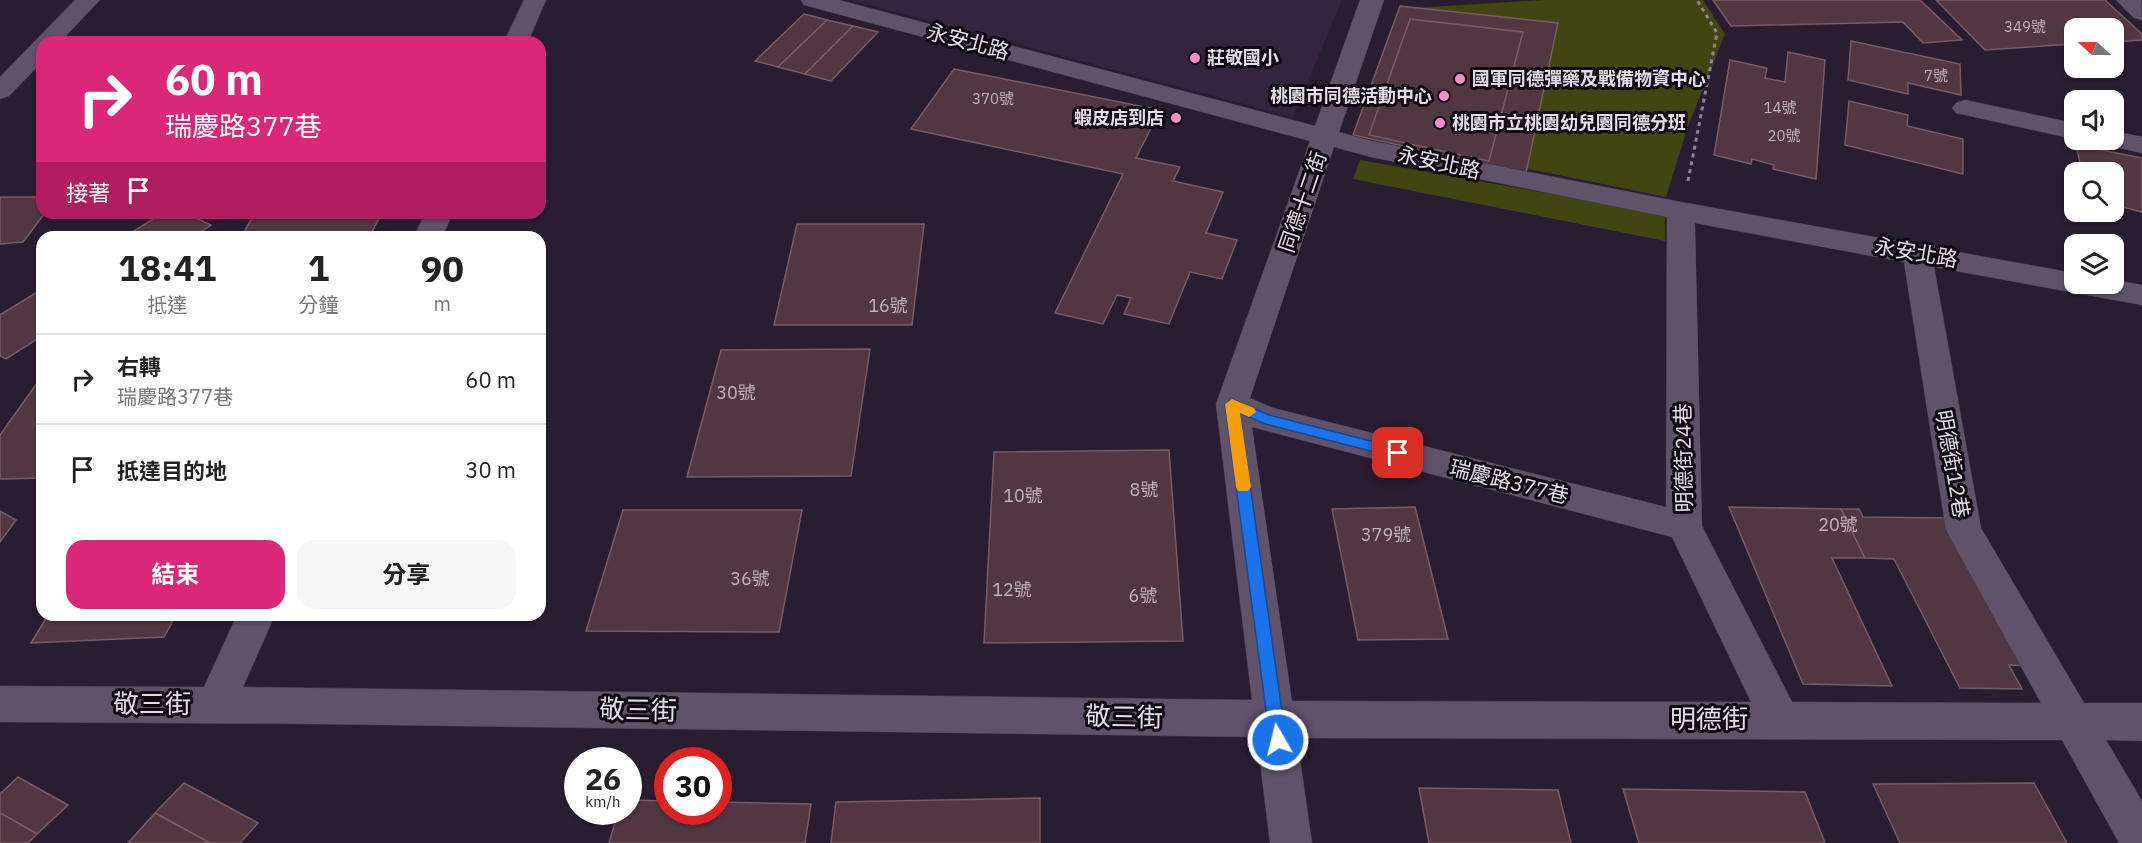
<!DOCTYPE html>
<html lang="zh-TW">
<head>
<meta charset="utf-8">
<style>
	body { margin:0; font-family:"IBM Plex Sans","Noto Sans TC",sans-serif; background:#f6f6f6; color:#222; height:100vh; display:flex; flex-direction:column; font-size:22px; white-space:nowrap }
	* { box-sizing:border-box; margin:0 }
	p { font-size:20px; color:#767676 }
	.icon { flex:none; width:33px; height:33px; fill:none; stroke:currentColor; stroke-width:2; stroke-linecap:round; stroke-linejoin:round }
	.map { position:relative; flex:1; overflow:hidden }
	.panel { position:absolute; left:36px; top:231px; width:510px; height:390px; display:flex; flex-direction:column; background:#fff; border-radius:18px; box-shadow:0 2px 4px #0004 }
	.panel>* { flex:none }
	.banner { position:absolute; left:36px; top:36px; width:510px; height:183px; border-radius:18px; box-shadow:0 2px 4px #0004; background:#db2777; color:#fff; overflow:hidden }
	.needle { width:39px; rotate:291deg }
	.buttons { position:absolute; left:2064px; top:18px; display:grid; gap:12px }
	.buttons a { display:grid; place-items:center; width:60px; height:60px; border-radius:12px; background:#fff; box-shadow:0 2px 4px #0004; font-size:30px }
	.speed { position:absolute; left:564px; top:747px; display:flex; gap:12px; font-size:30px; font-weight:700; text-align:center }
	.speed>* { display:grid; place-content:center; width:78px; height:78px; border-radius:50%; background:#fff; box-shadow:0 2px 4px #0004; line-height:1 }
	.speed small { font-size:15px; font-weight:400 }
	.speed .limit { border:9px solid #d22; background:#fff; color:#111 }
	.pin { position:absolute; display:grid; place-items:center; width:51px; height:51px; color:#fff; margin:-26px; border-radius:12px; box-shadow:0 3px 9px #0006 }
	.me { position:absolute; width:66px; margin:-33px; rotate:352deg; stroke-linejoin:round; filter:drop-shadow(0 0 4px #0008) }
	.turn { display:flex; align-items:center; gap:21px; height:126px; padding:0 30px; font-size:27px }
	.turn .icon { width:78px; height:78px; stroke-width:2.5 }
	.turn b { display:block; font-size:42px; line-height:51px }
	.then { display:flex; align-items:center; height:57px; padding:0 30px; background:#0003; gap:12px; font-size:22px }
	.eta { display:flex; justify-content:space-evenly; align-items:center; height:102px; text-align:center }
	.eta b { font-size:36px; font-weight:700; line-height:42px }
	.primary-button { display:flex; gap:12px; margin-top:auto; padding:12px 30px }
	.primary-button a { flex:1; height:69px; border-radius:18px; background:#db2777; color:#fff; font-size:24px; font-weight:700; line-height:69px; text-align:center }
	.primary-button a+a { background:#f6f6f6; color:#222 }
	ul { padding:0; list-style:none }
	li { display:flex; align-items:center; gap:18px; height:90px; padding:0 30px; border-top:2px solid #e0e0e0 }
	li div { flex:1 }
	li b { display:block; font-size:22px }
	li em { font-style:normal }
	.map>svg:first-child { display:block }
</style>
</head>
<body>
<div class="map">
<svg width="2142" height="843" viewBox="0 0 2142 843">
	<rect width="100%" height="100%" fill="#291d31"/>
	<polygon fill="#34243e" points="850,0 1342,0 1293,117"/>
	<g fill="#414512">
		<polygon points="1544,0 1703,0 1725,34 1688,126 1666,197 1489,161 1410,19 1415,8"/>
		<polygon points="1360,160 1665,214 1665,241 1353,179"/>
	</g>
	<g fill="#523742" stroke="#795b66" stroke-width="1.5">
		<polygon points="1713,0 1920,0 1962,40 1923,43 1903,22 1731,26"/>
		<polygon points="1936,0 2105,0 2142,34 2142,40 2114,42 2114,28 2074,28 2074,44 1985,50"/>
		<polygon points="1400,6 1558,23 1526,173 1353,135"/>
		<polygon points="804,14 827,20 778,67 755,61"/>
		<polygon points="1410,19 1523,32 1489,161 1369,135"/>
		<polygon points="827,20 853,26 805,74 778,67"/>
		<polygon points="853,26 878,32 831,81 805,74"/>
		<polygon points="1851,41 1960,64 1961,95 1908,83 1908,94 1848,80"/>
		<polygon points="1788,52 1825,60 1816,179 1773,169 1774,165 1752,159 1751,164 1714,155 1730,60 1767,68 1765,78 1785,82"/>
		<polygon points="954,69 1160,110 1136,158 1180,167 1173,181 1223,192 1206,233 1237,240 1222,279 1190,272 1169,324 1124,314 1131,298 1117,295 1103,324 1055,313 1123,174 911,129"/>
		<polygon points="1849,101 1908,115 1907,126 1963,139 1963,174 1845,145"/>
		<polygon points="2076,145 2142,158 2142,212 2114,205 2114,172 2082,172"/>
		<polygon points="0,197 42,197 42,213 45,213 23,242 0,244"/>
		<polygon points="163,213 185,213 211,225 193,237 124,237"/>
		<polygon points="255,213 382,213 369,237 241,237"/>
		<polygon points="797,224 924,224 912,325 774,325"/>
		<polygon points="42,289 42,336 6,359 0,356 0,315"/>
		<polygon points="870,349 851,476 687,477 721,350"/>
		<polygon points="42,376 42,478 0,479 0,435"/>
		<polygon points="1169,450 1183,641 984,643 994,452"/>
		<polygon points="1415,507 1448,639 1358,640 1332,509"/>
		<polygon points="1729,507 1841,509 1865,558 1832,558 1892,686 1803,684"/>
		<polygon points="1841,509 1859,509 1863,517 1947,518 2029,666 2009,665 2022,689 1960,688 1894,559 1865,558"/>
		<polygon points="623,510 802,510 779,632 586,631"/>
		<polygon points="0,511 16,520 0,542"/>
		<polygon points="48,615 176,615 164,637 31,643"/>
		<polygon points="18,777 68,805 37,834 0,813 0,794"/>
		<polygon points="184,783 258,823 240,843 210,843 155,813"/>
		<polygon points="2034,783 2067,843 1900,843 1873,784"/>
		<polygon points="1419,788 1558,790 1571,843 1429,843"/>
		<polygon points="1623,789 1805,792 1825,843 1639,843"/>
		<polygon points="1040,798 1040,843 831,843 836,802"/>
		<polygon points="628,800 668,801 668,812 718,812 718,802 811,804 805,843 609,843 618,812 628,812"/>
		<polygon points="0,813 37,834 28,843 0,843"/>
		<polygon points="155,813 210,843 128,843"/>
	</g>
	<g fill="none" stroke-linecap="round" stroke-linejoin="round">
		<g stroke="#44394a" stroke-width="1">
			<g id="minor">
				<polygon points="75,0 100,0 60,42 42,42 42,62 9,96 0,99 0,77"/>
				<polygon points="524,0 546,0 528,42 504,42"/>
				<path d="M801 0H839L1315 126 1360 0H1384L1339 132 1372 141 1681 202 2074 273V284H2114V280L2142 285V305L1934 267 1981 528 2084 703H2142V741L2106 740 2142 801V843H2119L2062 740 1297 738 1312 843H1270L1257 737 317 724 0 722V686L204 687 237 615H275L243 687 1252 700 1216 404 1310 141 804 5ZM1334 147 1371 157 1667 217 1666 507 1273 408 1250 398ZM1695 223 1904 262 1946 530 2041 703 1792 702 1702 526ZM1252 427 1672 537 1751 702 1292 701Z"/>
				<polygon points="2116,0 2141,0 2142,20 2134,18"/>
				<polygon points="1965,100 2074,123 2074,139 1956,113 1952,108 1956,103"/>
				<polygon points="2114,131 2142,137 2142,153 2105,145 2101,140 2114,140"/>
				<polygon points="425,213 453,213 442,237 414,237"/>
			</g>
		</g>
		<polyline stroke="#8d8393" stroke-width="3" stroke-dasharray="4 4" stroke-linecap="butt" points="1688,181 1717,33 1697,0"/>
		<use href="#minor" fill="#605269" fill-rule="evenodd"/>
	</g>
	<polygon fill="#1a73e8" stroke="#114b97" stroke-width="1.5" points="1232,399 1269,415 1398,448 1405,453 1398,458 1265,424 1240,413 1286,740 1284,746 1278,748 1272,746 1270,740 1225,404"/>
	<polygon fill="#f59e0b" points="1232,399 1254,408 1256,412 1249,417 1240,413 1251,487 1248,491 1238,491 1236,487 1225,404"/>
	<g fill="#f98fc9" stroke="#0f0912" stroke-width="2">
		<circle cx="1195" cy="58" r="6"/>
		<circle cx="1460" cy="79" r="6"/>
		<circle cx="1444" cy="96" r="6"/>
		<circle cx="1176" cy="118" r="6"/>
		<circle cx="1440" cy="123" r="6"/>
	</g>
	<g text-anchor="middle" stroke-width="6" stroke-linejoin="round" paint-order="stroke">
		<g font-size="15" fill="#c0b3bf">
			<text x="2025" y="32">349號</text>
			<text x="1936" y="81">7號</text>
			<text x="993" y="104">370號</text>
			<text x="1780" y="113">14號</text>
			<text x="1784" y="141">20號</text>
		</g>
		<g font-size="18" font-weight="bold" fill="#e4dce9" stroke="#0f0912" text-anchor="start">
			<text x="1207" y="64">莊敬國小</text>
			<text x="1472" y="85">國軍同德彈藥及戰備物資中心</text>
			<text x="1432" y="102" text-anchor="end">桃園市同德活動中心</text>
			<text x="1164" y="124" text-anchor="end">蝦皮店到店</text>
			<text x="1452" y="129">桃園市立桃園幼兒園同德分班</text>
		</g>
		<g font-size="18" fill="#c0b3bf">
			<text x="888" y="312">16號</text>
			<text x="736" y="399">30號</text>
			<text x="1144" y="496">8號</text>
			<text x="1023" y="502">10號</text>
			<text x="1838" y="531">20號</text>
			<text x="1386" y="541">379號</text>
			<text x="750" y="585">36號</text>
			<text x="1012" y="596">12號</text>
			<text x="1143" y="602">6號</text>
		</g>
		<g font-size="21" fill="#e4dce9" stroke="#0f0912">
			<text transform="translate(968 42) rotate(15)" y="7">永安北路</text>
			<text transform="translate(1439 163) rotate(12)" y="7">永安北路</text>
			<text transform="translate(1303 202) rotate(-71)" y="7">同德十二街</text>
			<text transform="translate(1916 253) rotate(10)" y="7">永安北路</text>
			<text transform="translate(1684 458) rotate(-91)" y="7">明德街24巷</text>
			<text transform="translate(1952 464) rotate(80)" y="7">明德街12巷</text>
			<text transform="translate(1509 482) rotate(14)" y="7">瑞慶路377巷</text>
		</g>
		<g font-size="26" fill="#e4dce9" stroke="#0f0912">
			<text x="152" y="713">敬三街</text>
			<text transform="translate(638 710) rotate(1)" y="9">敬三街</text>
			<text transform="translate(1124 717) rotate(1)" y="9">敬三街</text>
			<text x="1709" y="728">明德街</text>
		</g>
	</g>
</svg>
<div class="buttons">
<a><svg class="needle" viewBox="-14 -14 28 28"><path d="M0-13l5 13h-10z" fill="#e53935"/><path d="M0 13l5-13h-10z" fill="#767676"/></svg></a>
<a><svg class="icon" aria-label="sound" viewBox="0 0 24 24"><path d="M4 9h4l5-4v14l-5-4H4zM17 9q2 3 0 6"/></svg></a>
<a><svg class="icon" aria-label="search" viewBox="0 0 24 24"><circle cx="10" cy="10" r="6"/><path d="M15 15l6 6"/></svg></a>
<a><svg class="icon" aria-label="layers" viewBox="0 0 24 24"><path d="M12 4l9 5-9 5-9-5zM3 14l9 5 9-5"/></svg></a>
</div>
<div class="speed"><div>26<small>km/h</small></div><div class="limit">30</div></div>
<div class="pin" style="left:1398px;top:453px;background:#d93025"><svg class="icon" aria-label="arrive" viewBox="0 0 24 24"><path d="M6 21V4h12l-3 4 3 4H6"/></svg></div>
<svg class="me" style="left:1278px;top:740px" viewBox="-20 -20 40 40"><circle r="17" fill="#1a73e8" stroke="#fff" stroke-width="3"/><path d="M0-11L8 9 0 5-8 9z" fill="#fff"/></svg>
<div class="banner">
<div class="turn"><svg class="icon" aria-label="right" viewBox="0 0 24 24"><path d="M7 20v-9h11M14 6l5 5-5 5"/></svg><div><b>60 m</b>瑞慶路377巷</div></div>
<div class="then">接著<svg class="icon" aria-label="arrive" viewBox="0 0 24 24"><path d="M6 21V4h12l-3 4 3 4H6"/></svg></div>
</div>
<section class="panel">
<div class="eta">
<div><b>18:41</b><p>抵達</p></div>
<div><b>1</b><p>分鐘</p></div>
<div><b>90</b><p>m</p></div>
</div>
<ul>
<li><svg class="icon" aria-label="right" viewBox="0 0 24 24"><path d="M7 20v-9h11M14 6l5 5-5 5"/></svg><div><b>右轉</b><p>瑞慶路377巷</p></div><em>60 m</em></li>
<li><svg class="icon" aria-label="arrive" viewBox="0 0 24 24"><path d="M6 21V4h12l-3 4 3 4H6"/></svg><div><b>抵達目的地</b></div><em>30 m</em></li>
</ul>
<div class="primary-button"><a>結束</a><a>分享</a></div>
</section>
</div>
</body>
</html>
